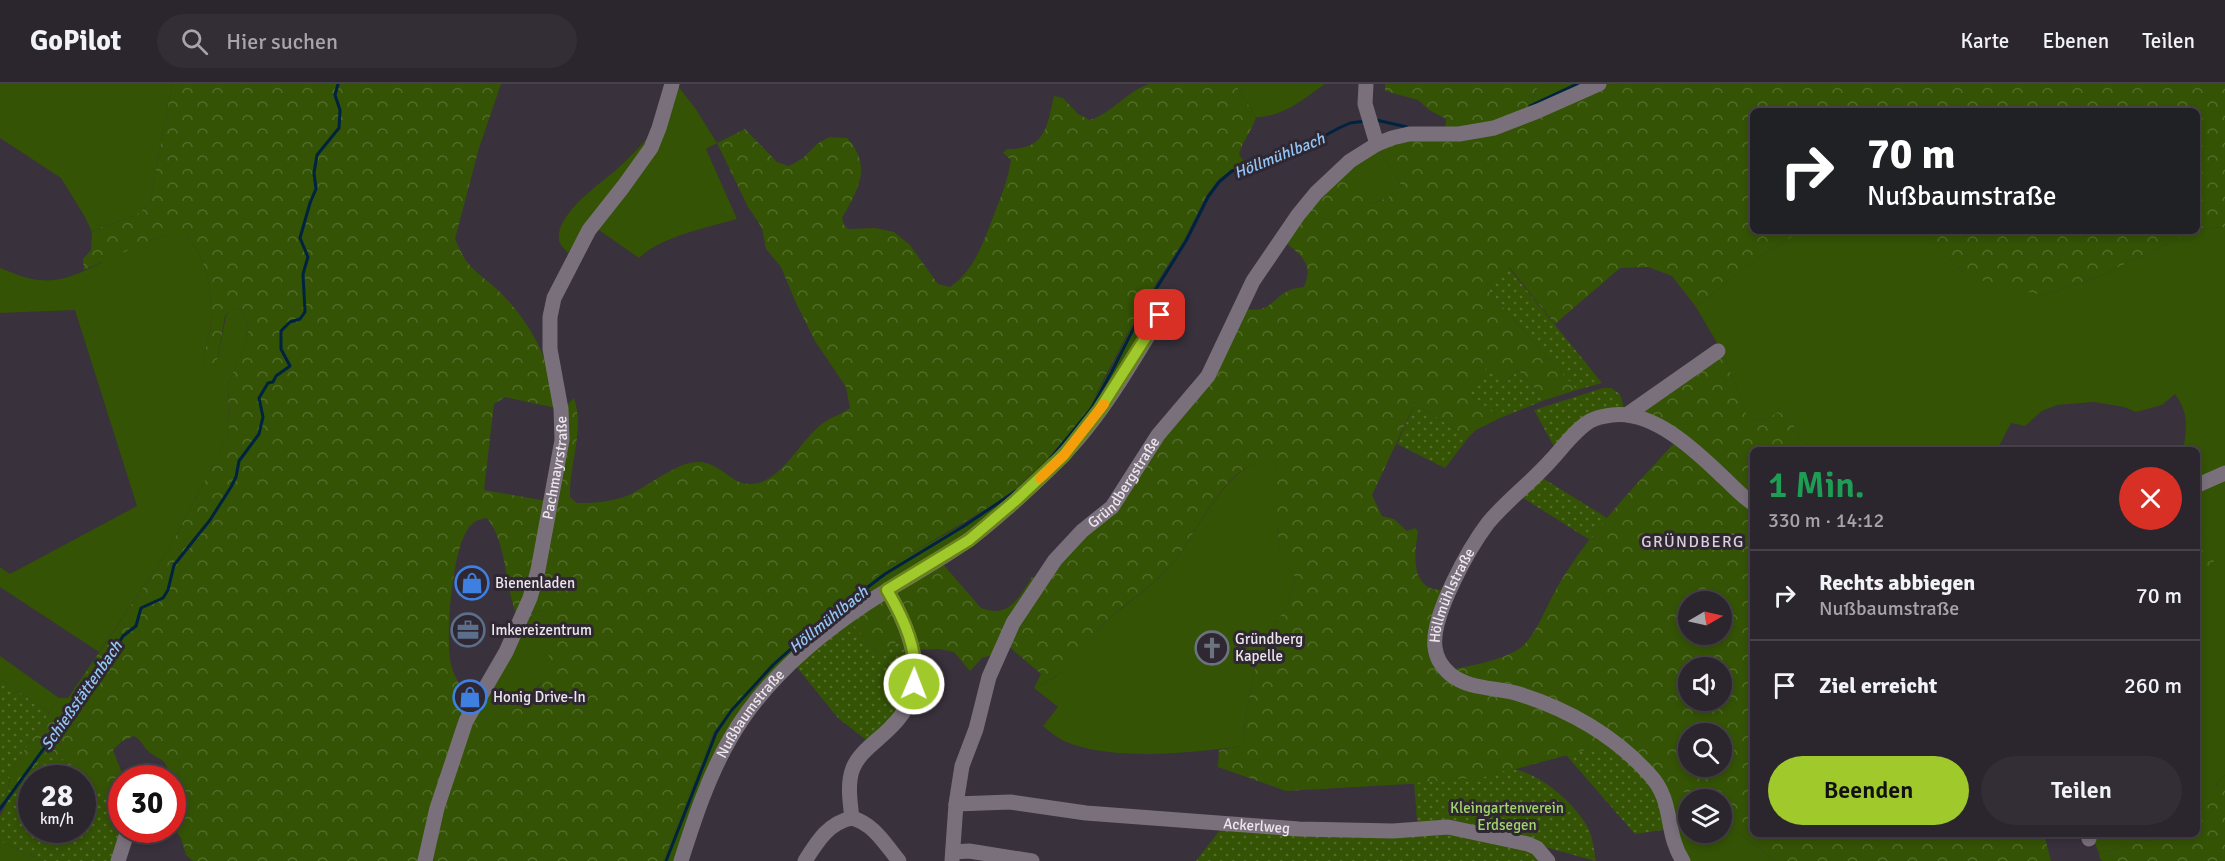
<!DOCTYPE html>
<html lang="de">
<head>
<meta charset="utf-8">
<style>
	body { margin:0; font-family:Signika,sans-serif; background:#332d35; color:#f1f3f6; height:100vh; display:flex; flex-direction:column; font-size:22px; white-space:nowrap }
	* { box-sizing:border-box; margin:0 }
	p { font-size:20px; color:#a6a5aa }
	.icon { flex:none; width:33px; height:33px; fill:none; stroke:currentColor; stroke-width:2; stroke-linecap:round; stroke-linejoin:round }
	.map { position:relative; flex:1; overflow:hidden }
	.details { position:absolute; left:1750px; top:363px; width:450px; height:390px; display:flex; flex-direction:column; background:#2b252d; border-radius:9px; box-shadow:0 3px 9px #0003,0 0 0 2px #474249 }
	.details>* { flex:none }
	.banner { position:absolute; left:1750px; top:24px; width:450px; height:126px; border-radius:9px; box-shadow:0 3px 9px #0003,0 0 0 2px #474249; background:#202124; color:#fff; overflow:hidden }
	.needle { width:39px; rotate:81deg }
	.buttons { position:absolute; left:1678px; top:507px; display:grid; gap:12px }
	.buttons a { display:grid; place-items:center; width:54px; height:54px; border-radius:50%; background:#2b252d; box-shadow:0 3px 9px #0003,0 0 0 2px #474249; font-size:30px }
	.speed { position:absolute; left:18px; top:681px; display:flex; gap:12px; font-size:30px; font-weight:700; text-align:center }
	.speed>* { display:grid; place-content:center; width:78px; height:78px; border-radius:50%; background:#2b252d; box-shadow:0 3px 9px #0003,0 0 0 2px #474249; line-height:1 }
	.speed small { font-size:15px; font-weight:400 }
	.speed .limit { border:9px solid #d22; background:#fff; color:#111 }
	.pin { position:absolute; display:grid; place-items:center; width:51px; height:51px; color:#fff; margin:-26px; border-radius:12px; box-shadow:0 3px 9px #0006 }
	.me { position:absolute; width:66px; margin:-33px; rotate:1deg; stroke-linejoin:round; filter:drop-shadow(0 0 4px #0008) }
	.turn { display:flex; align-items:center; gap:21px; height:126px; padding:0 18px; font-size:27px }
	.turn .icon { width:78px; height:78px; stroke-width:2.5 }
	.turn b { display:block; font-size:42px; line-height:51px }
	.round { display:grid; place-items:center; flex:none; width:63px; height:63px; border-radius:32px; background:#332d35 }
	.head { display:flex; align-items:center; justify-content:space-between; height:102px; padding:0 18px }
	h1 { font-size:36px; font-weight:600; line-height:45px; color:#1e9e55 }
	.cta { display:flex; gap:12px; margin-top:auto; padding:12px 18px }
	.cta a { flex:1; height:69px; border-radius:36px; background:#a0c92b; color:#111; font-size:24px; font-weight:600; line-height:69px; text-align:center }
	.cta a+a { background:#332d35; color:#f1f3f6 }
	ul { padding:0; list-style:none }
	li { display:flex; align-items:center; gap:18px; height:90px; padding:0 18px; border-top:2px solid #474249 }
	li div { flex:1 }
	li b { display:block; font-size:22px }
	li em { font-style:normal }
	header { display:flex; align-items:center; gap:36px; box-sizing:border-box; height:84px; padding:0 30px; background:#2b252d; border-bottom:2px solid #474249 }
	header strong { font-size:28px }
	nav { display:flex; gap:33px; margin-inline-start:auto; font-size:21px }
	.search { width:420px; height:54px; background:#332d35; display:flex; align-items:center; gap:15px; box-sizing:border-box; padding:0 21px; border-radius:33px; color:#a6a5aa; font-size:22px }
	.map>svg:first-child { display:block }
</style>
</head>
<body>
<header>
<strong>GoPilot</strong>
<div class="search"><svg class="icon" aria-label="search" viewBox="0 0 24 24"><circle cx="10" cy="10" r="6"/><path d="M15 15l6 6"/></svg>Hier suchen</div>
<nav><a>Karte</a><a>Ebenen</a><a>Teilen</a></nav>
</header>
<div class="map">
<svg width="2225" height="777" viewBox="0 0 2225 777">
	<defs>
		<pattern id="forest-crowns" width="20" height="18" patternUnits="userSpaceOnUse" patternTransform="scale(1.5)"><rect width="20" height="18" fill="#345305"/><path d="M2 6a3 3 0 1 1 6 0M12 15a3 3 0 1 1 6 0" fill="none" stroke="#526c2a"/></pattern>
		<pattern id="garden-dots" width="8" height="8" patternUnits="userSpaceOnUse" patternTransform="scale(1.5)"><rect width="8" height="8" fill="#345305"/><path d="M2 2h.1M6 6h.1" fill="none" stroke="#526c2a" stroke-width="1.8" stroke-linecap="round"/></pattern>
	</defs>
	<rect width="100%" height="100%" fill="#39313c"/>
	<g fill="#345305">
		<path d="M0 0H172L150 118C137 137 111 137 92 148L85 133 61 94 0 54Z"/>
		<path d="M1238 0H1325C1303 15 1284 33 1256 33L1237 3Z"/>
		<polygon points="1540,0 1610,0 1531,34 1535,7"/>
		<path d="M677 1 695 24 717 59 706 65 737 135C709 143 660 153 639 174L596 144 616 120Z"/>
		<path d="M651 50 635 77 568 169C566 166 561 162 560 159 551 134 599 100 615 87 628 75 640 63 651 50Z"/>
		<path d="M1377 63 1402 102 1387 114 1371 120C1360 111 1353 98 1342 89Z"/>
		<path d="M2225 143V386L2198 397V366H2183C2187 343 2189 330 2175 310L2162 321 2136 328 2124 323 2094 318 2057 321 2042 327 2025 342 2011 339 1997 366H1806C1800 354 1793 332 1778 328 1764 336 1759 342 1746 329L1723 269 1696 223 1753 177 1801 147H1923L1961 187 2043 211 2098 193 2183 152 2209 144Z"/>
		<path d="M167 151H185C209 174 214 216 210 247 208 258 204 268 203 279L206 282 213 281 217 277 226 232 230 226 242 224 249 244 245 262 228 300 229 347 216 376 166 470 99 568 0 503V483L10 490 137 422 75 226 0 229V184C13 189 26 195 40 196 72 200 104 175 131 163 143 158 155 155 167 151Z"/>
		<path d="M1155 202 1167 209 1168 215 1068 361 983 440 890 501 741 629 678 777H663L707 665C732 609 783 567 830 528 851 511 872 493 895 479 936 454 981 434 1018 403 1055 372 1085 332 1108 290 1124 261 1136 230 1155 202Z"/>
		<path d="M1262 375 1273 376 1277 385V443L1280 465 1295 493 1288 521 1259 563 1245 636 1243 662C1194 669 1107 678 1062 656 1055 652 1049 647 1043 642L1058 623 1034 604C1052 597 1070 583 1082 568 1088 560 1093 550 1101 542 1125 519 1156 502 1176 475 1202 440 1220 393 1262 375Z"/>
		<polygon points="2225,392 2225,691 2198,721 2198,491 2206,489 2205,454 2198,446 2198,403"/>
		<polygon points="538,526 548,529 551,536 549,578 544,595 530,611 512,627 495,632 474,632 520,548 529,539 533,529"/>
		<polygon points="0,572 59,614 49,629 0,595"/>
		<polygon points="1678,705 1687,709 1695,715 1689,716 1689,748 1722,748 1722,738 1761,765 1775,777 1685,777 1667,709"/>
		<polygon points="2091,750 2164,750 2156,755 2099,769"/>
		<polygon points="0,757 43,777 0,777"/>
	</g>
	<g fill="url(#forest-crowns)" fill-rule="evenodd">
		<path d="M172 0H501L479 64 455 155C459 163 462 172 468 179 476 190 489 197 499 207 531 239 552 278 556 324L505 313 494 320 484 406 547 417 536 476 517 532C504 501 508 461 487 434 479 435 472 438 468 445 452 466 445 554 451 580 454 597 469 608 466 627 493 643 531 620 544 594 549 582 549 569 549 557 550 547 552 538 548 529L538 526 533 529 529 539 520 548C540 504 550 457 559 409 564 379 569 352 567 321L574 314C585 346 569 380 570 413L577 419C596 419 614 418 631 410 648 401 665 388 683 381 717 368 726 400 750 400 783 400 801 352 826 337 834 332 842 330 850 324L846 303 815 257 796 219 781 183 766 165 762 144 748 123 717 59 745 45 777 78 789 82 803 74 817 60 829 53 847 54C873 82 858 106 842 134L844 141 848 145 875 144 894 148 910 161 938 200 950 203C975 186 983 158 994 131 1001 112 1008 96 1011 76L1003 69 1007 65C1046 66 1047 42 1054 12L1063 14 1078 30 1090 36C1112 29 1126 8 1149 0H1238L1237 3 1256 33C1252 47 1243 56 1239 70L1245 80 1231 86 1218 96 1206 112 1184 156 1143 220 1089 323 1069 351 1047 375 1018 403 993 421 893 480 847 514 771 579 730 626 714 648 707 665 663 777H193L186 771 181 754 173 743 172 694H167C169 672 159 678 147 666 142 660 141 656 134 652L122 657 113 666 123 692 117 708 121 722 94 697 48 665C37 681 24 706 6 714L10 695 7 692 59 614H68L166 470 216 376 229 347 228 300 245 262 249 244 242 224 230 226 225 232 217 277 213 281 206 283 203 279C204 268 208 258 210 247 214 216 209 174 185 151H167L151 156 84 186 83 175 91 166 92 148C111 137 137 137 150 118Z"/>
		<path d="M1385 0H1540L1535 7 1531 34 1610 0H2225V143L2209 144 2183 152 2098 193 2043 211 1995 202 1961 187 1923 147H2198V27H1754V147H1801L1753 177 1696 223 1672 192 1648 183 1620 184 1555 240 1509 183 1485 203 1577 306 1545 316 1518 286 1507 298 1469 309 1500 334 1476 346 1468 354 1415 319 1372 411 1382 432 1394 435 1407 447 1415 444 1418 447C1416 464 1410 492 1428 503 1433 506 1442 506 1447 507L1435 537 1444 587C1468 582 1498 578 1519 565 1533 556 1545 526 1553 511 1582 456 1634 403 1676 357L1753 423 1754 750H2044L2051 777H1775L1761 765 1722 738V716L1695 715C1685 707 1679 705 1667 709L1615 663C1562 668 1514 689 1462 697L1286 707 1218 683 1219 666 1243 662 1245 636 1259 563 1288 521 1295 493 1280 466 1277 443V385L1273 376C1228 373 1200 445 1175 476 1154 503 1124 519 1100 543 1093 550 1088 561 1082 569 1070 583 1051 597 1034 604L1041 590 1006 560 1057 479 1113 427 1243 224C1270 231 1270 215 1290 206 1294 204 1300 204 1304 203 1314 179 1301 172 1284 157L1342 89C1353 97 1360 110 1371 120L1387 114 1402 102 1377 63 1392 57 1445 53 1446 35 1429 26 1418 16 1385 7ZM1689 518H1722V550H1689ZM1689 584H1722V616H1689ZM1689 650H1722V682H1689Z"/>
		<path d="M1723 269 1746 329C1759 342 1764 336 1778 328 1793 332 1800 354 1806 366H1754L1753 417 1636 328Z"/>
		<polygon points="2198,446 2205,454 2214,477 2206,489 2198,491"/>
		<path d="M941 478 981 524C1009 535 1019 514 1032 493L1037 496 992 571 982 574 970 587 954 568 939 565 917 566 895 505Z"/>
		<polygon points="879,516 890,519 905,551 880,572 849,536"/>
		<polygon points="2225,691 2225,777 2103,777 2100,775 2099,769 2156,755 2164,750 2198,750 2198,721"/>
	</g>
	<g fill="url(#garden-dots)" fill-rule="evenodd">
		<polygon points="1508,183 1602,299 1577,306 1485,203"/>
		<polygon points="1488,282 1507,298 1518,286 1545,316 1500,334 1469,309"/>
		<polygon points="1603,304 1611,304 1620,310 1625,328 1613,328 1556,366 1534,326"/>
		<polygon points="1415,319 1468,354 1445,384 1397,360"/>
		<polygon points="1541,393 1607,434 1590,456 1520,412"/>
		<polygon points="849,536 880,572 905,551 910,564 905,618 870,659 838,634 795,581"/>
		<path d="M0 595 49 629 7 692 10 694 6 713C22 708 38 679 48 665L94 697 121 722 122 746 112 777H43L0 757V732L6 721 3 718 0 721ZM32 694H82V746H32Z"/>
		<polygon points="1615,663 1646,690 1669,745 1635,750 1566,671 1589,665"/>
		<path d="M1511 685C1538 687 1576 720 1588 744 1593 753 1594 767 1596 777L1541 762 1544 777H1196L1220 746 1418 747 1414 699 1484 693Z"/>
	</g>
	<g fill="none" stroke-linecap="round" stroke-linejoin="round">
		<g stroke="#002341" stroke-width="3">
			<polyline points="1530,22 1577,0"/>
			<polyline points="1376,36 1407,43"/>
			<polyline points="1051,374 1091,325 1111,289 1144,224 1186,157 1208,113 1219,98 1232,87 1298,66 1339,44 1350,39 1366,37"/>
			<polyline points="0,725 90,601 96,587 108,577 123,552 136,542 141,524 163,514 168,506 174,481 210,436 231,403 236,393 239,377 259,350 263,333 259,314 268,299 273,298 276,292 290,282 281,265 281,247 290,238 300,235 305,228 303,190 308,173 300,154 310,119 316,105 314,89 317,71 339,44 340,26 335,11 338,0"/>
			<polyline points="666,777 716,649 731,627 773,581 814,544 885,490 964,442 1016,407"/>
		</g>
		<g stroke="#7a707c" stroke-width="15">
			<polyline points="1366,0 1365,20 1377,60"/>
			<polyline points="1628,330 1718,267"/>
			<polyline points="2198,401 2225,389"/>
			<path d="M887 506C912 549 933 603 891 643 879 656 860 667 853 684 847 699 850 718 852 734 874 740 885 760 899 777"/>
			<path id="s1" d="M956 720 1010 718 1086 729 1299 745 1393 747 1448 743 1528 760 1537 764 1548 777"/>
			<polyline points="2088,750 2089,755"/>
			<polyline points="953,768 969,767 1032,777"/>
			<polyline points="118,777 128,746"/>
			<path id="s2" d="M425 777 437 724 466 637 506 568 530 514 538 486 562 356 561 325 550 265V233L554 214 589 146 623 103 651 64 659 44 672 0"/>
			<path id="s3" d="M681 777C694 736 708 693 730 655 762 599 814 554 867 519 899 498 933 481 964 459 981 448 997 433 1013 419 1039 396 1065 372 1086 345 1117 306 1142 261 1168 219"/>
			<path d="M805 777C817 758 828 739 852 734"/>
			<path id="s4" d="M952 777 956 720 962 682 976 645 989 593 1013 539 1055 476 1082 447 1112 423 1158 351 1208 292 1253 197 1298 131 1316 109 1350 77 1377 60 1392 54 1409 50H1459L1494 44 1538 27 1599 0"/>
			<path id="s5" d="M1683 777C1664 748 1675 717 1649 690 1615 652 1568 625 1519 610 1497 603 1469 606 1450 590 1442 583 1436 573 1435 563 1431 532 1469 464 1488 439 1507 416 1532 398 1552 375 1564 362 1575 346 1590 337 1597 333 1604 332 1612 331 1653 326 1695 366 1723 393 1733 402 1742 413 1754 420"/>
		</g>
	</g>
	<g fill="none" stroke-linecap="round" stroke-linejoin="round">
		<g stroke="#68831c" stroke-width="15">
			<path id="route" d="M914 600C919 567 904 535 887 506L969 456 1015 417 1064 371 1100 325 1160 231"/>
		</g>
		<use href="#route" stroke="#a0c92b" stroke-width="10"/>
		<polyline stroke="#f59e0b" stroke-width="10" points="1040,394 1064,371 1104,320"/>
	</g>
	<defs>
		<g id="shop-ring" transform="scale(1.725)"><circle r="9.5" fill="#2f2731" stroke="#3f7fe0" stroke-width="1.5"/><path d="M-5-2.5h2.3a2.7 3.5 0 0 1 5.4 0H5L5.5 6h-11ZM-1.5-2.5h3a1.5 2.3 0 0 0-3 0Z" fill="#3f7fe0"/></g>
		<g id="office-ring" transform="scale(1.725)"><circle r="9.5" fill="#2f2731" stroke="#5c6f8a" stroke-width="1.5"/><path d="M-6-3h4V-5.5h4V-3h4V5H-6ZM-1-4.5V-3h2v-1.5ZM-6 0V1H6V0Z" fill="#5c6f8a"/></g>
		<g id="church-ring" transform="scale(1.725)"><circle r="9.5" fill="#2f2731" stroke="#6b7280" stroke-width="1.5"/><path d="M-1.2-6h2.4v3.5h3.3v2.4h-3.3V6h-2.4V-.1h-3.3v-2.4h3.3Z" fill="#6b7280"/></g>
	</defs>
	<g fill-rule="evenodd">
		<use href="#shop-ring" x="472" y="499"/>
		<use href="#office-ring" x="468" y="546"/>
		<use href="#church-ring" x="1212" y="564"/>
		<use href="#shop-ring" x="470" y="613"/>
	</g>
	<g text-anchor="middle" stroke-width="6" stroke-linejoin="round" paint-order="stroke">
		<g font-size="15" fill="#ece6ed" stroke="#2f2731">
			<text dy="5" stroke="none"><textPath href="#s2" startOffset="418">Pachmayrstraße</textPath></text>
			<text dy="5" stroke="none"><textPath href="#s4" startOffset="428">Gründbergstraße</textPath></text>
			<text dy="5" stroke="none"><textPath href="#s5" startOffset="408">Höllmühlstraße</textPath></text>
			<text dy="5" stroke="none"><textPath href="#s3" startOffset="164">Nußbaumstraße</textPath></text>
			<text dy="5" stroke="none"><textPath href="#s1" startOffset="302">Ackerlweg</textPath></text>
		</g>
		<g font-size="15" fill="#ece6ed" stroke="#2f2731" text-anchor="start">
			<text x="495" y="504">Bienenladen</text>
			<text x="491" y="551">Imkereizentrum</text>
			<text x="1235" y="560">Gründberg<tspan x="1235" dy="17">Kapelle</tspan></text>
			<text x="493" y="618">Honig Drive-In</text>
		</g>
		<g font-size="15" fill="#a2d56d" stroke="#2f2731">
			<text x="1507" y="729">Kleingartenverein<tspan x="1507" dy="17">Erdsegen</tspan></text>
		</g>
		<g font-size="16" font-style="italic" fill="#93c6f6" stroke="#2f2731">
			<text transform="translate(1279 71) rotate(-22)" y="6">Höllmühlbach</text>
			<text transform="translate(828 535) rotate(-39)" y="6">Höllmühlbach</text>
			<text transform="translate(81 611) rotate(-55)" y="6">Schießstättenbach</text>
		</g>
		<g font-size="16" letter-spacing="1.5" fill="#dacfdd" stroke="#2f2731">
			<text x="1693" y="463">GRÜNDBERG</text>
		</g>
	</g>
</svg>
<div class="buttons">
<a><svg class="needle" viewBox="-14 -14 28 28"><path d="M0-13l5 13h-10z" fill="#e53935"/><path d="M0 13l5-13h-10z" fill="#a6a5aa"/></svg></a>
<a><svg class="icon" aria-label="sound" viewBox="0 0 24 24"><path d="M4 9h4l5-4v14l-5-4H4zM17 9q2 3 0 6"/></svg></a>
<a><svg class="icon" aria-label="search" viewBox="0 0 24 24"><circle cx="10" cy="10" r="6"/><path d="M15 15l6 6"/></svg></a>
<a><svg class="icon" aria-label="layers" viewBox="0 0 24 24"><path d="M12 4l9 5-9 5-9-5zM3 14l9 5 9-5"/></svg></a>
</div>
<div class="speed"><div>28<small>km/h</small></div><div class="limit">30</div></div>
<div class="pin" style="left:1160px;top:231px;background:#d93025"><svg class="icon" aria-label="arrive" viewBox="0 0 24 24"><path d="M6 21V4h12l-3 4 3 4H6"/></svg></div>
<svg class="me" style="left:914px;top:600px" viewBox="-20 -20 40 40"><circle r="17" fill="#a0c92b" stroke="#fff" stroke-width="3"/><path d="M0-11L8 9 0 5-8 9z" fill="#fff"/></svg>
<div class="banner">
<div class="turn"><svg class="icon" aria-label="right" viewBox="0 0 24 24"><path d="M7 20v-9h11M14 6l5 5-5 5"/></svg><div><b>70 m</b>Nußbaumstraße</div></div>
</div>
<section class="details">
<div class="head"><div><h1>1 Min.</h1><p>330 m · 14:12</p></div><a class="round" style="background:#d93025;color:#fff"><svg class="icon" aria-label="close" viewBox="0 0 24 24"><path d="M6 6l12 12M18 6L6 18"/></svg></a></div>
<ul>
<li><svg class="icon" aria-label="right" viewBox="0 0 24 24"><path d="M7 20v-9h11M14 6l5 5-5 5"/></svg><div><b>Rechts abbiegen</b><p>Nußbaumstraße</p></div><em>70 m</em></li>
<li><svg class="icon" aria-label="arrive" viewBox="0 0 24 24"><path d="M6 21V4h12l-3 4 3 4H6"/></svg><div><b>Ziel erreicht</b></div><em>260 m</em></li>
</ul>
<div class="cta"><a>Beenden</a><a>Teilen</a></div>
</section>
</div>
</body>
</html>
